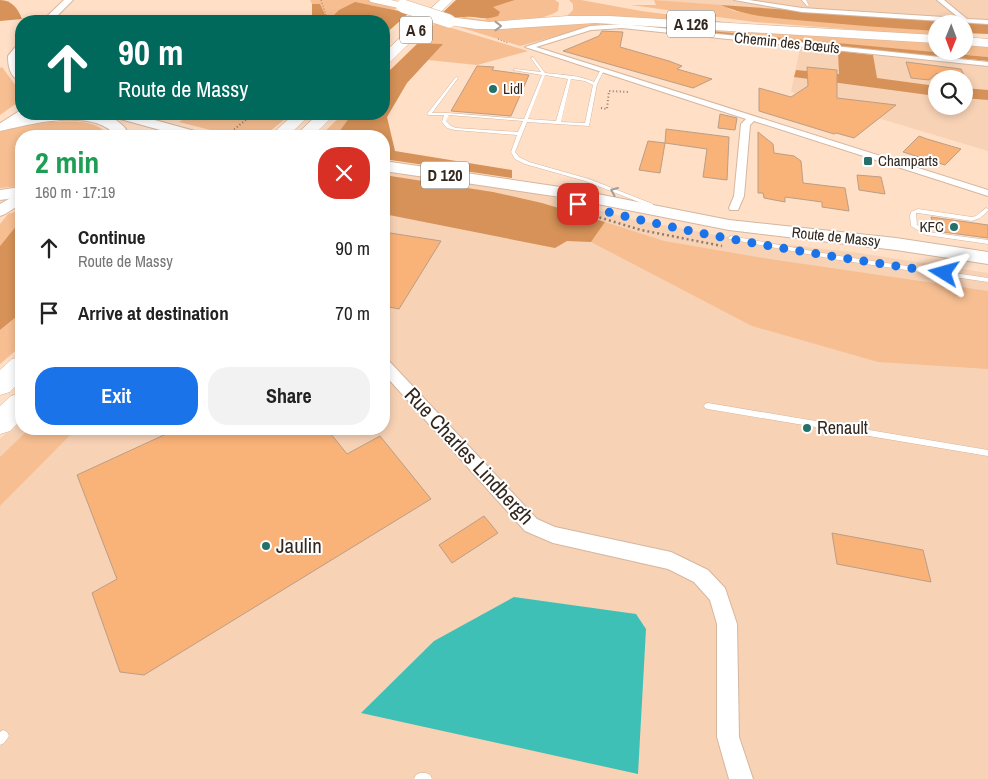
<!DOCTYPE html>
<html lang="en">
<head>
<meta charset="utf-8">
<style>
	body { margin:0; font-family:"Archivo Narrow",sans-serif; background:#f2f2f2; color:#222; height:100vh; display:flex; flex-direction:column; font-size:19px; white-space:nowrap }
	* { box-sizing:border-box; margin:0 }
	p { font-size:16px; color:#767676 }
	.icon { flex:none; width:28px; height:28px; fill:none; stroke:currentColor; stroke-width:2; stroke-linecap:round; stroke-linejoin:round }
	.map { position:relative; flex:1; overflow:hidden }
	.panel { position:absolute; left:15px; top:130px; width:375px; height:305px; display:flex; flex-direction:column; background:#fff; border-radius:20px; box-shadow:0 2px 8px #0003 }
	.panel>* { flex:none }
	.hud { position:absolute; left:15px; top:15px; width:375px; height:105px; border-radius:20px; box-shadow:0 2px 8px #0003; background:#00695c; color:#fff; overflow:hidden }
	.needle { width:32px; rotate:181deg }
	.tools { position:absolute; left:928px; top:15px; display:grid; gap:10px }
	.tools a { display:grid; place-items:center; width:45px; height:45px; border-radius:50%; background:#fff; box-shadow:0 2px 8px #0003; font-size:25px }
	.pin { position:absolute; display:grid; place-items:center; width:42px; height:42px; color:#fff; margin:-21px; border-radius:10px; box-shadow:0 2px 8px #0006 }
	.me { position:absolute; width:55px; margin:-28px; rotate:278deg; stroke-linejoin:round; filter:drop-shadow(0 0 4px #0008) }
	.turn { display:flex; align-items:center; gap:18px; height:105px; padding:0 20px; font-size:22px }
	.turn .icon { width:65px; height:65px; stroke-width:2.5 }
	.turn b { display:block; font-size:35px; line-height:42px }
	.round { display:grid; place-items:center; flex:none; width:52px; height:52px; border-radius:20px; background:#f2f2f2 }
	.headline { display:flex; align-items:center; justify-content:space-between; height:85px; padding:0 20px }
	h1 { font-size:30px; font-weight:700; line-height:38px; color:#1e9e55 }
	.cta { display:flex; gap:10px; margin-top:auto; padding:10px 20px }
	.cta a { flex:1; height:58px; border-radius:20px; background:#1a73e8; color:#fff; font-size:20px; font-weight:700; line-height:58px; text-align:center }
	.cta a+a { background:#f2f2f2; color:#222 }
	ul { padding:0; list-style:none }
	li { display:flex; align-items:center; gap:15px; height:65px; padding:0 20px }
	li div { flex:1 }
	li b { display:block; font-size:19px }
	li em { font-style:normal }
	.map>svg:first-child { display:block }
</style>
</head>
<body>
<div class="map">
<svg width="988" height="779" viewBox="0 0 988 779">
	<rect width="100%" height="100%" fill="#ffdfc6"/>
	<g fill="#f8d2b5" fill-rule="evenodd">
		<polygon points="653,0 988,0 988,26 964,24"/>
		<path d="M800 48 988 66V151L791 92ZM936 79H964V106H936Z"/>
		<polygon points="384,166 507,185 631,219 731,238 859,253 988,273 988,779 0,779 0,439 21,418 21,429 384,429"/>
	</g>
	<g fill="#f6be91">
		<path d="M310 0H369L397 7 394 10C361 3 354 0 328 21L320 5 312 4Z"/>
		<path d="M515 0H555L559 3 558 11C527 28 489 23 455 20L464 17 485 20 492 7Z"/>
		<polygon points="569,0 581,0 641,11 748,25 565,18 573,10 573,4"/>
		<polygon points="654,0 721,5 734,11 777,18 936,31 936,36 754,22 631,5 656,5"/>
		<polygon points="602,21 601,24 520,46 453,25 495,29 556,23"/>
		<polygon points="435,23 528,51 477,65 428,60 442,44 418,43"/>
		<polygon points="621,24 936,42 936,51 964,51 964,44 988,45 988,57"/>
		<polygon points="2,67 19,90 17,103 0,115 0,68"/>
		<polygon points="192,114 291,114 264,136 234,136 179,122"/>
		<polygon points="343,114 352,114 336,136 320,136"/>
		<path d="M50 122C68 122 97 118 108 136H21V186L0 188V132L26 125Z"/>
		<polygon points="21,210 21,220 0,246 0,224 8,214"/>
		<polygon points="605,222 664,241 763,258 988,291 988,369 878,362 752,326 591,242"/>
		<polygon points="21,313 21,346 0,364 0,330"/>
		<polygon points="29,429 76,429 0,506 0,457"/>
	</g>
	<g fill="#d69258">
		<path d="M0 0C12 0 18 9 22 19L0 21Z"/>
		<path d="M456 0H515L493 7 500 12 498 16C482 21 479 16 465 17 452 18 453 19 440 15Z"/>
		<polygon points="355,2 409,13 384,35 384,21 312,21 312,4 320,4 328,21 339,10"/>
		<path d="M721 5 988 24V34L964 33V24H936V31C893 28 850 25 807 21 778 18 747 17 721 5Z"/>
		<polygon points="602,21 988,57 988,61 601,24"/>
		<polygon points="418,43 443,44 407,83 387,117 395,151 512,170 512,178 384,159 384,136 336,136 352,114 384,114 384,76"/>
		<polygon points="838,51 873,55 877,78 936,86 936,96 794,77 796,70 839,74"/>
		<polygon points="964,88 988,90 988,100 964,98"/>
		<polygon points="384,175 493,192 542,203 605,222 591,242 567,241 555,248 384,214"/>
		<polygon points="21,220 21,313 0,330 0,246"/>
	</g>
	<polygon fill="#3fc0b6" points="514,597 636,614 646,629 638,774 361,713 434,641"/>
	<g fill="#f9b278" stroke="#bb9e86">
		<polygon points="602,31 623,32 620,47 669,61 682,66 677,69 712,79 693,88 563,51 599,36"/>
		<polygon points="906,62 961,69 969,85 964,84 964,79 942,79 937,73 929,80 911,78"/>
		<polygon points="477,66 494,67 492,70 529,75 511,116 451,111"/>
		<polygon points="807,67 837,70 837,98 896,105 854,138 836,133 834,134 759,111 759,88 791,97 808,86"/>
		<polygon points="720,114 737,118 735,130 718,128"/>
		<polygon points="666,129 729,137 727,180 703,177 707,149 665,143 660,173 639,170 648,141 665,143"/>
		<polygon points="758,132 773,144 774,153 794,156 801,161 803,183 845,188 849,211 822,207 822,202 785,197 785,202 764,198 763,193 758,193"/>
		<polygon points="919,136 927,139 961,149 945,165 903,152"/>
		<polygon points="857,175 881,177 885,194 859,190"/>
		<polygon points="931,217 988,225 988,238 935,231"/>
		<polygon points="384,232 441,241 399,309 384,306"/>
		<polygon points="177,429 327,429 347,454 380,436 431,499 144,675 120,672 92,593 117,579 77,475"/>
		<polygon points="484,516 498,533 452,563 439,545"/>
		<polygon points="832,533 923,550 931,582 837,564"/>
	</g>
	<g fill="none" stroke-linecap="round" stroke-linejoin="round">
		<g stroke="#d5b69f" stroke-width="1">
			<g id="lane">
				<polygon points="802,0 806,0 809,6 807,6"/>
				<path d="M533 57 545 73C562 75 579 75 594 82L601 69 604 70 597 84 589 126 527 122 515 152 519 157 529 162 589 179 653 204V206H649L585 181 525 164 515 159 511 152 517 135 455 130 447 128 442 122 444 115H429L427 114 456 77 458 78 432 113H447L524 119 542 75 513 70 515 69 541 72 531 58ZM545 75 568 79 556 121 528 119ZM571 79 585 81 593 85 585 123 561 122ZM449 115 523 121 518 132 456 128 451 126 446 121Z"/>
				<polygon points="986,208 988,209 988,211 980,218 972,221 918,213 916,213 917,225 928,232 988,240 988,244 926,235 911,226 910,216 911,212 918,209 972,217 976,216"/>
				<polygon points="731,236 839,256 988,278 988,282 839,260 729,239 728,238"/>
				<polygon points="708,403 988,450 988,456 708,409 705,408 704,406 705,404"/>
				<polygon points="3,730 7,732 9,736 4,743 0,745 0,732"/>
				<polygon points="420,773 426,773 430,775 432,779 414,779 416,775"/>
			</g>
		</g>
		<g stroke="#d5b69f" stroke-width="2">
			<g id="street">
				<polygon points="734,0 749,0 802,8 959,18 937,0 944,0 967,19 988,20 988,24 802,12"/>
				<polygon points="622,24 988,62 988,66 622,28 591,30 536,47 988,190 988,196 754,121 750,125 744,196 738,210 730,210 729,208 734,196 741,124 746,119 525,47 590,26"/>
				<polygon points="384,360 389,361 537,519 555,527 671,552 708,570 725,588 737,624 739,737 753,779 729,779 717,737 717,624 710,600 694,582 668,569 553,543 525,531 384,374"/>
			</g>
		</g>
		<g stroke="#d5b69f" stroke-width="2">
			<g id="secondary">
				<polygon points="64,0 73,0 52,21 42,21"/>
				<path d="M21 44V53L18 56 21 81C10 78 8 66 8 56L17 45Z"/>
				<path d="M21 110V114H28C23 121 12 130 2 128L1 125 2 122Z"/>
				<polygon points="21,192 21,204 5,214 0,216 0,204"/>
			</g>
		</g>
		<g stroke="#d5b69f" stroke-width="2">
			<g id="primary">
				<path d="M45 114C67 114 103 107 121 124 125 127 128 132 130 136H116C94 107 30 124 0 131V123Z"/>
				<polygon points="111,114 133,114 202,133 204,136 182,136 113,117"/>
				<polygon points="384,161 567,188 729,220 896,238 988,252 988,264 896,250 729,230 567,198 384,171"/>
				<polygon points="21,187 21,197 0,200 0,190"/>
			</g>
		</g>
		<g stroke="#d5b69f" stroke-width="1">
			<g id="highway">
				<polygon points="369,0 391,0 407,4 409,6 403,9 371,2"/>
				<polygon points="440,0 453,0 389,63 384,64 384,53"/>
				<polygon points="568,16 609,16 936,35 936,43 595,23 501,29 476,29 449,25 443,21 449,17 489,22"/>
				<polygon points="964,37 988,39 988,47 964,45"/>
				<polygon points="294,114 311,114 288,136 270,136"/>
				<polygon points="318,114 335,114 313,136 295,136"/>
				<polygon points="21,357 21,381 10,392 0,395 0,370 12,359"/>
				<polygon points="21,393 21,420 10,431 0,434 0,406 11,396"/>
			</g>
		</g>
		<g stroke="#917b6b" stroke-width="1" stroke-dasharray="1 2" stroke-linecap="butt">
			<polyline points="321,0 328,21"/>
			<polyline points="498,39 508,43"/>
		</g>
		<g stroke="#917b6b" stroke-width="2" stroke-dasharray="1 2.5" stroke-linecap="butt">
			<polyline points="601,108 607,109 609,91 629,92"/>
			<polyline points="226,136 253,114"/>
		</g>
		<polyline stroke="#917b6b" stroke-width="2.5" stroke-dasharray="2 3" stroke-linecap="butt" points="585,213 641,230 722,246"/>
		<use href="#lane" fill="#fff" fill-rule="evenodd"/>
		<use href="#street" fill="#fff" fill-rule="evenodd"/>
		<use href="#secondary" fill="#fff" fill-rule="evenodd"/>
		<use href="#primary" fill="#fff" fill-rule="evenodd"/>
		<use href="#highway" fill="#fff" fill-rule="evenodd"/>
		<g stroke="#d5b69f" stroke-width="14" stroke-linecap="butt">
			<polyline id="highway-bridge" points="403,6 449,21"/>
		</g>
		<use href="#highway-bridge" stroke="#fff" stroke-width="13"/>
	</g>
	<defs><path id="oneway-chevron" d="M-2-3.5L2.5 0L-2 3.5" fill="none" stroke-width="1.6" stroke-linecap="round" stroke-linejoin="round" transform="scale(1.25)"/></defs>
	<g stroke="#a39e9a">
		<use href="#oneway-chevron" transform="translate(498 26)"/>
		<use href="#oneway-chevron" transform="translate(614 191) rotate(-157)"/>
	</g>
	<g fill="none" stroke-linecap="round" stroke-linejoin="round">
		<path stroke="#1a73e8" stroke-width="9" stroke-dasharray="0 16.2" d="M578 204C697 237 821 255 944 273"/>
	</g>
	<g fill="#26706a" stroke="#fff" stroke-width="2">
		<circle cx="493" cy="89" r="5"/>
		<rect x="863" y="156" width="10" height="10" rx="2.5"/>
		<circle cx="954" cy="227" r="5"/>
		<circle cx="807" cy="428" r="5"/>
		<circle cx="266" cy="546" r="5"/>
	</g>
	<g text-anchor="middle" stroke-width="4" stroke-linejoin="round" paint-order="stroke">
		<g font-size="15" fill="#33271e" stroke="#fff">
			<text transform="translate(787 43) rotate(6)" y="5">Chemin des Bœufs</text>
			<text transform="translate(836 237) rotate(6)" y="5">Route de Massy</text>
		</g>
		<g font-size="15" fill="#33271e" stroke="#fff" text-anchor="start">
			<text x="503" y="94">Lidl</text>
			<text x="878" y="166">Champarts</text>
			<text x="944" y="232" text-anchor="end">KFC</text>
		</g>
		<g fill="#fff" stroke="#706862" stroke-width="1">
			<rect x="667" y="10.5" width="48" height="27" rx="4"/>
			<rect x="400" y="16.5" width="32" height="27" rx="4"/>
			<rect x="421" y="161.5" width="48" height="27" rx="4"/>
		</g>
		<g font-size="16" font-weight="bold" fill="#33271e">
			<text x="691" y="30">A 126</text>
			<text x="416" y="36">A 6</text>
			<text x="445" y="181">D 120</text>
		</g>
		<g font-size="18" fill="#33271e" stroke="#fff" text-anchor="start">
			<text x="817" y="434">Renault</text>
		</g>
		<g font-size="21" fill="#33271e" stroke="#fff">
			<text transform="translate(469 456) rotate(47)" y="7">Rue Charles Lindbergh</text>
		</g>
		<g font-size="21" fill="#33271e" stroke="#fff" text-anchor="start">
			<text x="276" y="553">Jaulin</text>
		</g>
	</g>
</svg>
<div class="tools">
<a><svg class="needle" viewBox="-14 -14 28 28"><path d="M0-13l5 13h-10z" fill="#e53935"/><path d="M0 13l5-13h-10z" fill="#767676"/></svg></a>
<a><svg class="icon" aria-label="search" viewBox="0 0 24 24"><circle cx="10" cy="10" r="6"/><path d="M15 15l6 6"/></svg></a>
</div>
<div class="pin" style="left:578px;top:204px;background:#d93025"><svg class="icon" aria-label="arrive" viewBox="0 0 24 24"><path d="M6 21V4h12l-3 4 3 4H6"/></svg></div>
<svg class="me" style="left:944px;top:273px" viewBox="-20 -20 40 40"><path d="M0-17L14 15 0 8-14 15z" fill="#1a73e8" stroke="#fff" stroke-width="4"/></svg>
<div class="hud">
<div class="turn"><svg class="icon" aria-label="ahead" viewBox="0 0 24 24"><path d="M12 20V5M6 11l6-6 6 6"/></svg><div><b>90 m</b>Route de Massy</div></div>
</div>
<section class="panel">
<div class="headline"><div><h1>2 min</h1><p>160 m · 17:19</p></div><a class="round" style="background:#d93025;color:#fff"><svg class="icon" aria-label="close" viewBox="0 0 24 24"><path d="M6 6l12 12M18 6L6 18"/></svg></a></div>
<ul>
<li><svg class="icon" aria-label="ahead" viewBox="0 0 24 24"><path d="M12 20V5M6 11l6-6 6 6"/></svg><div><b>Continue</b><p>Route de Massy</p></div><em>90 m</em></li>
<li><svg class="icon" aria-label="arrive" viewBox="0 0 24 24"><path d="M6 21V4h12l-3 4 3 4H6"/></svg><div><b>Arrive at destination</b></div><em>70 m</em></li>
</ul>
<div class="cta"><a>Exit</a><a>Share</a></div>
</section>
</div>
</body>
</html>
